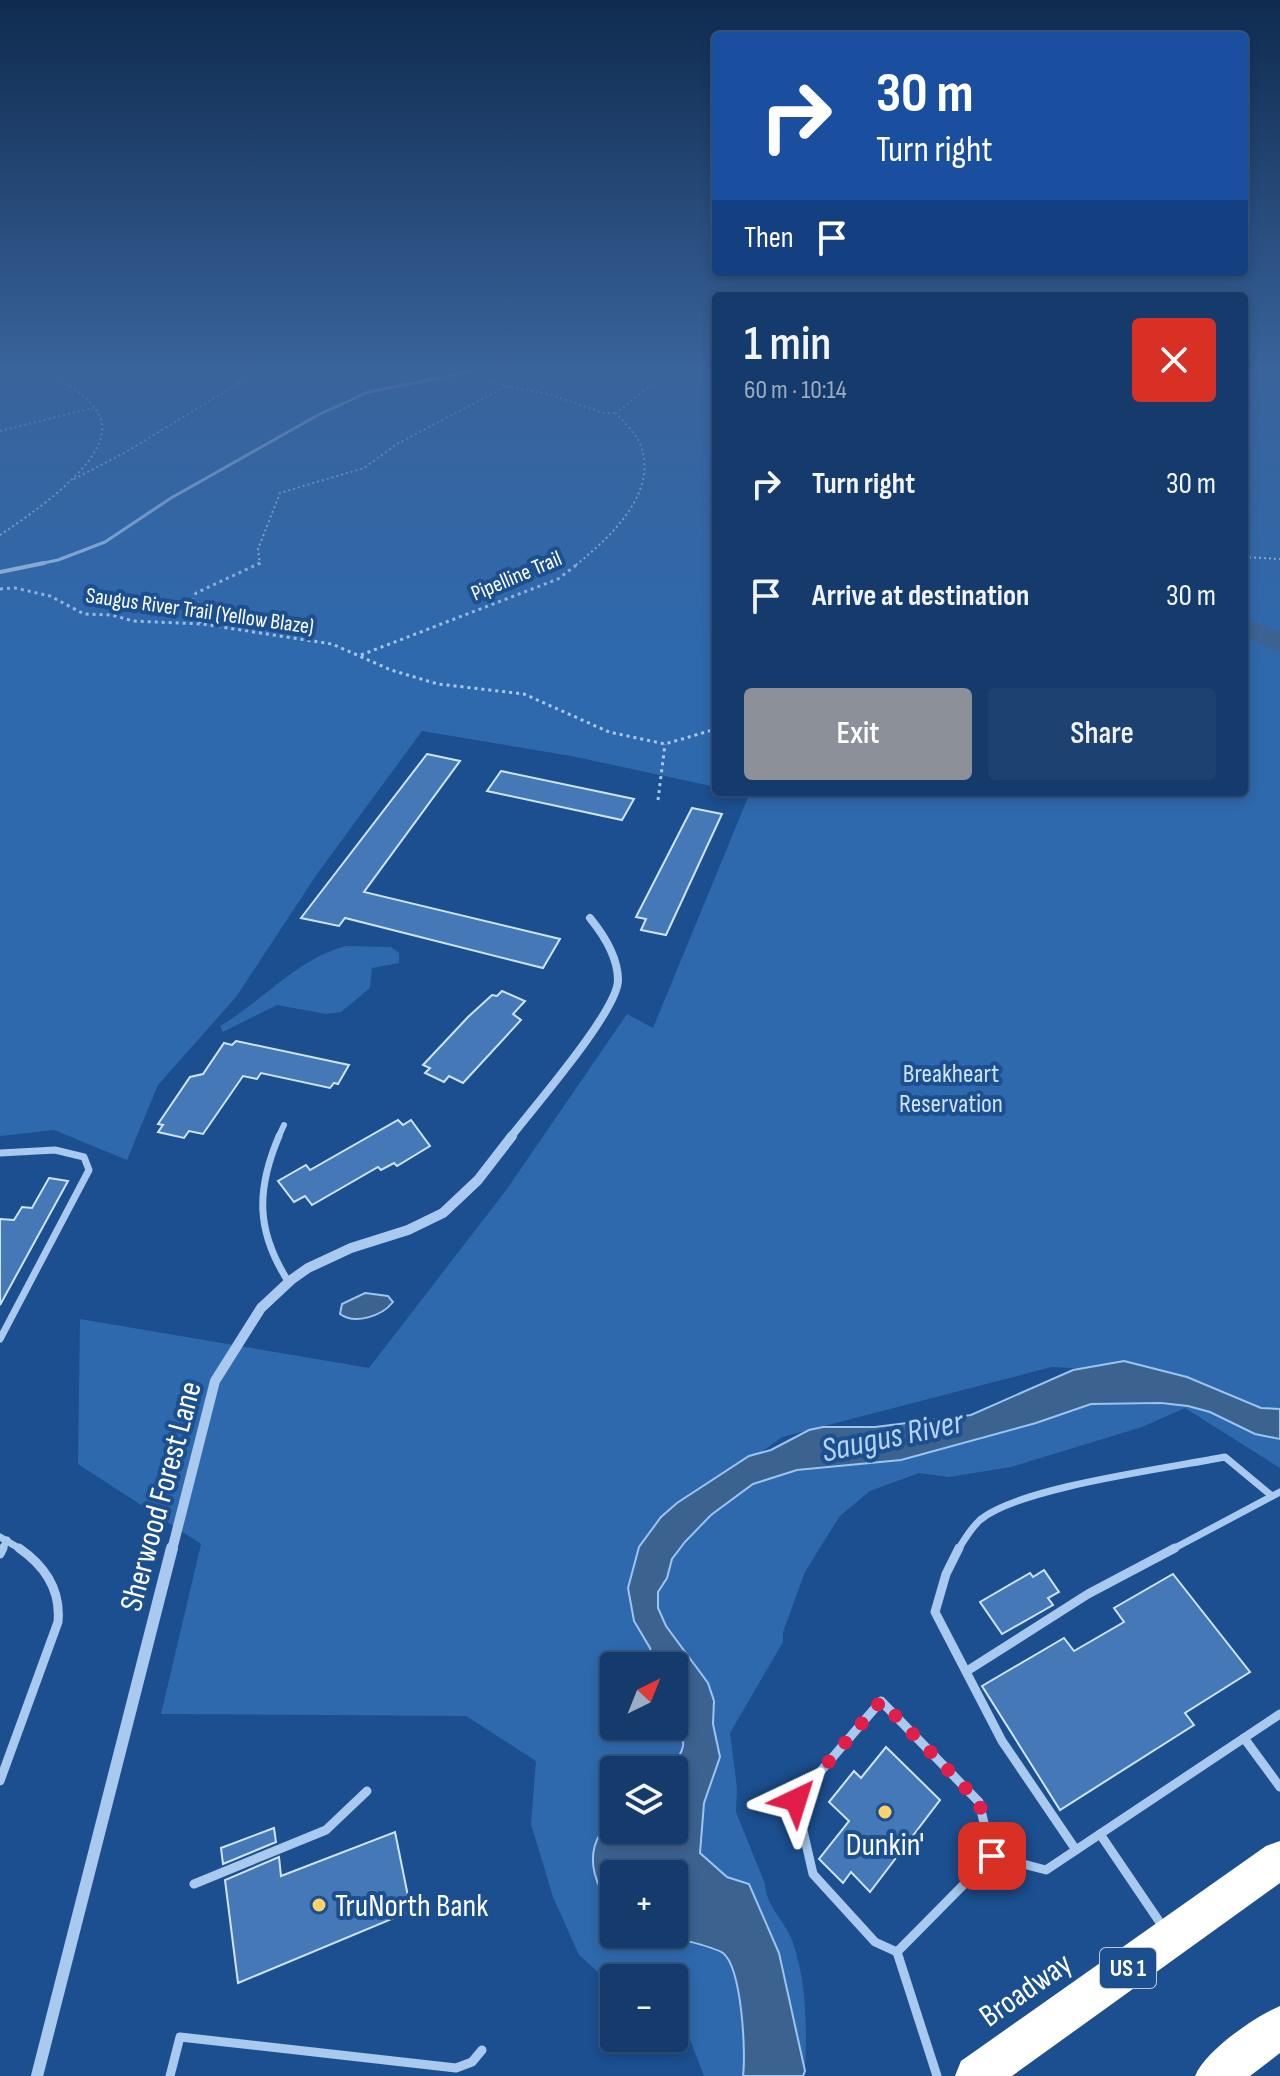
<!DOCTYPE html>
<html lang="en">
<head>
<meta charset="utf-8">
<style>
	body { margin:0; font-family:"Sofia Sans Condensed",sans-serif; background:#1d4271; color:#f1f3f6; height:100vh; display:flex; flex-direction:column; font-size:30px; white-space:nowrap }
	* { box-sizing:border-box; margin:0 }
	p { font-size:26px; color:#9dadc1 }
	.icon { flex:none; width:44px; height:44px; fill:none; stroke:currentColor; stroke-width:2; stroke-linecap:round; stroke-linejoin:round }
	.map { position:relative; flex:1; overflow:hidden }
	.side { position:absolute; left:712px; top:292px; width:536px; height:504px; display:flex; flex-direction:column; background:#143b6b; border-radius:8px; box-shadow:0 4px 12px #0003,0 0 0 2px #33557e }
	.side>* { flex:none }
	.banner { position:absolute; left:712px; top:32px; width:536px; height:244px; border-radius:8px; box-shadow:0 4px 12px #0003,0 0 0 2px #33557e; background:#1a4fa0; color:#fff; overflow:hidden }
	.needle { width:52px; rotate:43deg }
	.buttons { position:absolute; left:600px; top:1652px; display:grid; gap:16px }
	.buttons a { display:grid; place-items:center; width:88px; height:88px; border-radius:8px; background:#143b6b; box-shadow:0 4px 12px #0003,0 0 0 2px #33557e; font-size:40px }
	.pin { position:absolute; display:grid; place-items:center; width:68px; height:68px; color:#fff; margin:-34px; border-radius:16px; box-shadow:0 4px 12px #0006 }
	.me { position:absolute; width:88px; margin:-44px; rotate:41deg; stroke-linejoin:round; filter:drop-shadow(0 0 6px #0008) }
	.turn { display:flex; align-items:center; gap:28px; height:168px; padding:0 32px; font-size:36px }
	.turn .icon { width:104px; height:104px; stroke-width:2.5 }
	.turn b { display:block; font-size:56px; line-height:68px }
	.then { display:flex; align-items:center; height:76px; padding:0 32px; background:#0003; gap:16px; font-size:30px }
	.round { display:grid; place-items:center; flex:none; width:84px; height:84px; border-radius:8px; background:#1d4271 }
	.overview { display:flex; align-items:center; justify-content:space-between; height:136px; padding:0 32px }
	h1 { font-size:48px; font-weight:600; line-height:60px }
	.button { display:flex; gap:16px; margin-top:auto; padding:16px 32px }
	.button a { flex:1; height:92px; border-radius:8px; background:#8c9099; color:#fff; font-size:32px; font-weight:600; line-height:92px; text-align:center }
	.button a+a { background:#1d4271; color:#f1f3f6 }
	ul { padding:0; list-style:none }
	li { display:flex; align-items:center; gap:24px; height:112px; padding:0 32px }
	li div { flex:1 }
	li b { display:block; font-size:30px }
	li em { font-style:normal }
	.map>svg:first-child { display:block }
</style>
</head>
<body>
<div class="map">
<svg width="1280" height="2076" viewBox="0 0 1280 2076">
	<rect width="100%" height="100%" fill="#1b4f8f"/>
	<g fill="#2e69ad">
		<polygon points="0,367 716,367 716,787 571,756 422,731 317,874 236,997 158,1085 127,1160 54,1130 0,1136"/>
		<path d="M1244 367H1280V1468L1185 1408 1142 1427 1011 1467 949 1477 919 1473 870 1491 840 1516 824 1541 805 1572 783 1632V1642L730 1733 737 1788 736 1812 765 1884C766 1906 784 1920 792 1940 807 1982 807 2027 805 2071L779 1953 727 1877 700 1853 704 1802 720 1757 713 1724 714 1701 708 1683 666 1626 658 1608V1591L667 1578 672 1559 711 1515 753 1484 780 1473 901 1460 1036 1423 1091 1404 1180 1405 1129 1371 1052 1367 782 1437 681 1510 634 1621 650 1648 655 1666H614V1726H674V1712C686 1737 686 1746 671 1770H614V1812L599 1835 593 1861 601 1893 614 1908V1934H663L725 1954 733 1967 737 1987 746 2056 743 2076H704L684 2024 674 2010V1978H614V1986L579 1955 553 1897 531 1824 536 1761 466 1716 161 1714 201 1544 78 1464 80 1319 369 1368 507 1189 627 1014 653 1028 749 795 738 792H1244Z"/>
		<path d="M346 946 391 947 399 953V963L372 968 370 988 341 1012 326 1014 277 1005 223 1032 220 1026C263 1001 298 958 346 946Z"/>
	</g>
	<g fill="#3c6290" stroke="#9cc4f0" stroke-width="2">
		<path d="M365 1293 388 1296 393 1302C382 1316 355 1325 340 1314L342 1304Z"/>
		<path d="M1124 1361 1187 1377 1261 1408 1280 1409V1439L1255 1434 1210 1412 1188 1406 1161 1403 1091 1404 1036 1423 901 1460 797 1470 753 1484 711 1515 685 1542 672 1559 667 1578 658 1592V1608L666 1626 708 1683 714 1701 713 1724 720 1757 704 1803 700 1853 727 1877 749 1884 779 1953 805 2071 803 2076H743C746 2053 742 1968 723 1953 715 1947 677 1939 663 1934H674V1874H614V1908C596 1889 585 1859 600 1834 604 1826 610 1820 614 1812V1830H674V1770H671C693 1736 680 1742 674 1711 671 1697 674 1680 674 1666H655L650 1648 634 1621 628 1588 639 1547 661 1517 677 1503 749 1456 771 1450 809 1430 823 1427H875L971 1415 1073 1370Z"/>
	</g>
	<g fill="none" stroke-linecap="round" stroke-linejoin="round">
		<polygon fill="#3c6290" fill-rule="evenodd" points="1244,618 1280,632 1280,652 1244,637"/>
	</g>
	<g fill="#4478b7" stroke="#cfe3fa" stroke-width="2">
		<polygon points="427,754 460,761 364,892 560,939 543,968 345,918 339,926 301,918"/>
		<polygon points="501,771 634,799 622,820 487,791"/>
		<polygon points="692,808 722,814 666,935 641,930 646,919 636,917"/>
		<polygon points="502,991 525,1001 513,1014 521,1020 463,1083 449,1076 444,1082 425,1073 430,1068 423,1065 468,1017 492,995 497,996"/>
		<polygon points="236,1041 349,1065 338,1084 334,1083 330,1088 261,1073 257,1079 243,1076 203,1134 189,1131 184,1138 158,1132 163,1125 158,1124 190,1077 203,1074 224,1043 232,1045"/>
		<polygon points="398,1120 403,1125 411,1120 430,1146 397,1166 394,1163 381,1170 378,1167 312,1205 305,1196 294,1202 278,1181 306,1165 310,1170"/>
		<polygon points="49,1178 68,1181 0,1305 0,1219 14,1220 22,1207 32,1208"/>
		<polygon points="1044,1570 1059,1592 1048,1598 1053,1605 1002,1634 980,1602 1030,1573 1033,1577"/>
		<polygon points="1173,1574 1250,1672 1185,1713 1194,1725 1060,1810 982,1686 1064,1638 1074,1651 1124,1622 1114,1608"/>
		<polygon points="886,1747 940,1800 870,1892 851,1872 843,1883 819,1859 849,1821 829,1802 854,1771 861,1778"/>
		<polygon points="274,1828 276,1842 223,1864 221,1848"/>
		<polygon points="395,1832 411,1911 238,1983 225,1880 279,1857 281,1876"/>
	</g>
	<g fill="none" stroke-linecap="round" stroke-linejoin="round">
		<g stroke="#a9c9ee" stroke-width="2" stroke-dasharray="2 3" stroke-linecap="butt">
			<polyline points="487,382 552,395 603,413 616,413"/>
			<polyline points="1244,429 1248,438"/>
			<polyline points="0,431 93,408"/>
			<polyline points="74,479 126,452 265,367"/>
			<path d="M0 535C28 516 118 457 100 417 89 393 58 379 36 367"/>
			<polyline points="1244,557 1280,559"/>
			<polyline points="260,565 258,549 280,493 364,468 397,444 505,387"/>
			<path d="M576 565C608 539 656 496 642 449 638 435 625 424 616 413L673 367"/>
		</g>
		<g stroke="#a9c9ee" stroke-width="3" stroke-dasharray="3 4" stroke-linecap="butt">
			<polyline points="0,589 15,588 50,596 84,614 112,615 133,621 202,624 332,644 391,670 438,684 524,694 609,732 665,744 716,729"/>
			<polyline points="201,623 188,609 196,593 260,563"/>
			<polyline points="361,655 558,579 579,563"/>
			<polyline points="658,800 665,744"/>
		</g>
		<polyline stroke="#a9c9ee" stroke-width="3" points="34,565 58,560 105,542 171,498 318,415 368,392 495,367"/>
		<polyline stroke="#a9c9ee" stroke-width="4" points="0,572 44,563"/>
		<polyline stroke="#a9c9ee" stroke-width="6" points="278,1138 284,1125"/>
		<g stroke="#a9c9ee" stroke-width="7">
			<path d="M279 1136C256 1190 256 1231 288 1281"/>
			<polyline points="0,1153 55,1150 84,1157 89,1170 0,1339"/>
			<polyline points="0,1537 22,1550"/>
			<polyline points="2,1550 7,1540"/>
			<path d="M958 1550C964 1540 971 1528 980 1520 1019 1487 1170 1468 1225 1457L1272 1496"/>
			<polyline points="1171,1550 1280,1492"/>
		</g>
		<g stroke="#a9c9ee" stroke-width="9">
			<polyline points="959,1548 946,1574 935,1612 1002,1741 1076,1850"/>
			<polyline points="0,1554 3,1548"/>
			<polyline points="967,1671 1088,1594 1175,1548"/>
			<polyline points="1244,1738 1280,1787"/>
			<path d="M0 1781 58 1622C61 1590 45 1566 19 1548"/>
			<polyline points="1100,1834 1163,1927"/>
			<polyline points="194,1884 326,1830 367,1791"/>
			<polyline points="897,1952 875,1942 813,1874 796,1800 881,1701 979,1802 992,1856"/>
			<polyline points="170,2076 180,2037 456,2068 472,2062 482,2050"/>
			<polyline points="937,2076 897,1952 992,1856 1046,1870 1280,1714"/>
		</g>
		<path stroke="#a9c9ee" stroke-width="8" d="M510 1138C532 1109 618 1011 618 980 618 958 603 934 590 918"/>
		<polyline stroke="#a9c9ee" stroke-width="10" points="172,1550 215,1381 261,1308 291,1280 308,1268 351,1248 408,1230 443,1213 478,1180 512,1136"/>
		<polyline stroke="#a9c9ee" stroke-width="12" points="37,2076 172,1548"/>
		<g fill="#fff" fill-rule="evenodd">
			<polygon points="1280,1841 1280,1883 1012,2076 955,2076 961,2061 1266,1846"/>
			<path d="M1280 2006V2053L1250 2076H1195C1205 2051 1254 2017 1280 2006Z"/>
		</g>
	</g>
	<linearGradient id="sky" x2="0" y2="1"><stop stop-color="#0f2b4f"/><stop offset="0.56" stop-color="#39639b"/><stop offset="1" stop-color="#39639b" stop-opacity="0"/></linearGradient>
	<rect width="1280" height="658" fill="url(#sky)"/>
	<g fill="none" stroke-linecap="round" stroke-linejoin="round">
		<polyline stroke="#e11d48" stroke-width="14" stroke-dasharray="0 25.2" points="796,1800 881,1701 979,1802 992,1856"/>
	</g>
	<g fill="#ffd166" stroke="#1b4f8f" stroke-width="3">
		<circle cx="885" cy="1812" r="8"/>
		<circle cx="319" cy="1905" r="8"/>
	</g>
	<g text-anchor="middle" stroke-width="8" stroke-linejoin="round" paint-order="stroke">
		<g font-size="22" fill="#fff" stroke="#1b4f8f">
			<text transform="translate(516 575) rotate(-23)" y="8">Pipelline Trail</text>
			<text transform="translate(200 610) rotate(8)" y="8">Saugus River Trail (Yellow Blaze)</text>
		</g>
		<rect fill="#1b4f8f" stroke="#bbcadd" stroke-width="2" x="1100" y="1948" width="56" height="40" rx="6"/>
		<g font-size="24" font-weight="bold" fill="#fff">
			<text x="1128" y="1976">US 1</text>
		</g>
		<g font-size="26" fill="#cfe3fa" stroke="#1b4f8f">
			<text x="951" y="1082">Breakheart<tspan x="951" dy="30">Reservation</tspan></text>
		</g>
		<g font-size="32" fill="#fff" stroke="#1b4f8f">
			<text transform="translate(160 1496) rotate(-75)" y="11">Sherwood Forest Lane</text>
			<text transform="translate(1025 1989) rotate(-35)" y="11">Broadway</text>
		</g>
		<g font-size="32" fill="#fff" stroke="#1b4f8f">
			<text x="885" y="1855">Dunkin'</text>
			<text x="335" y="1916" text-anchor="start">TruNorth Bank</text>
		</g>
		<g font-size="34" font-style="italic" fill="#b5d3f5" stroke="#1b4f8f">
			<text transform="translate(892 1435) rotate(-12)" y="12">Saugus River</text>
		</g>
	</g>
</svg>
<div class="buttons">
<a><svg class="needle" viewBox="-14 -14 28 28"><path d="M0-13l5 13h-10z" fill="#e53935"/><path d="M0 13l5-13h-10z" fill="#9dadc1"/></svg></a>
<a><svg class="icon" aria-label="layers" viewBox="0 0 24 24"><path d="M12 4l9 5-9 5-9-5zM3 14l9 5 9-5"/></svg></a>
<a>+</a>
<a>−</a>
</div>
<div class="pin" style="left:992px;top:1856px;background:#d93025"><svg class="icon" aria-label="arrive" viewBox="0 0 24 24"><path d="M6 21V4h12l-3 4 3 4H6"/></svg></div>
<svg class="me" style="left:796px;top:1800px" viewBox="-20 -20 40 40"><path d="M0-17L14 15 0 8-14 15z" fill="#e11d48" stroke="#fff" stroke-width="4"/></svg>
<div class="banner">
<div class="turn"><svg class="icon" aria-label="right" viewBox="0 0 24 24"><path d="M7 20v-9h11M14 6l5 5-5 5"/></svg><div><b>30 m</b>Turn right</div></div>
<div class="then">Then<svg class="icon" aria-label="arrive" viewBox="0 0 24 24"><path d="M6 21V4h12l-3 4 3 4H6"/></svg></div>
</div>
<section class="side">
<div class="overview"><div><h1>1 min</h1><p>60 m · 10:14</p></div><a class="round" style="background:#d93025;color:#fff"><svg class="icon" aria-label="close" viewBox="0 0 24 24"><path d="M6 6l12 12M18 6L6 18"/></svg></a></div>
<ul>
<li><svg class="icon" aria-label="right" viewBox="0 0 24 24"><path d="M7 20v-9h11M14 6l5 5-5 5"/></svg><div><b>Turn right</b></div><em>30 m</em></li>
<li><svg class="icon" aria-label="arrive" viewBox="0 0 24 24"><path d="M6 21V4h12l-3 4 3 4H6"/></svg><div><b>Arrive at destination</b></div><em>30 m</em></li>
</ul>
<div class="button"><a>Exit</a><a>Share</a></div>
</section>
</div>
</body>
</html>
